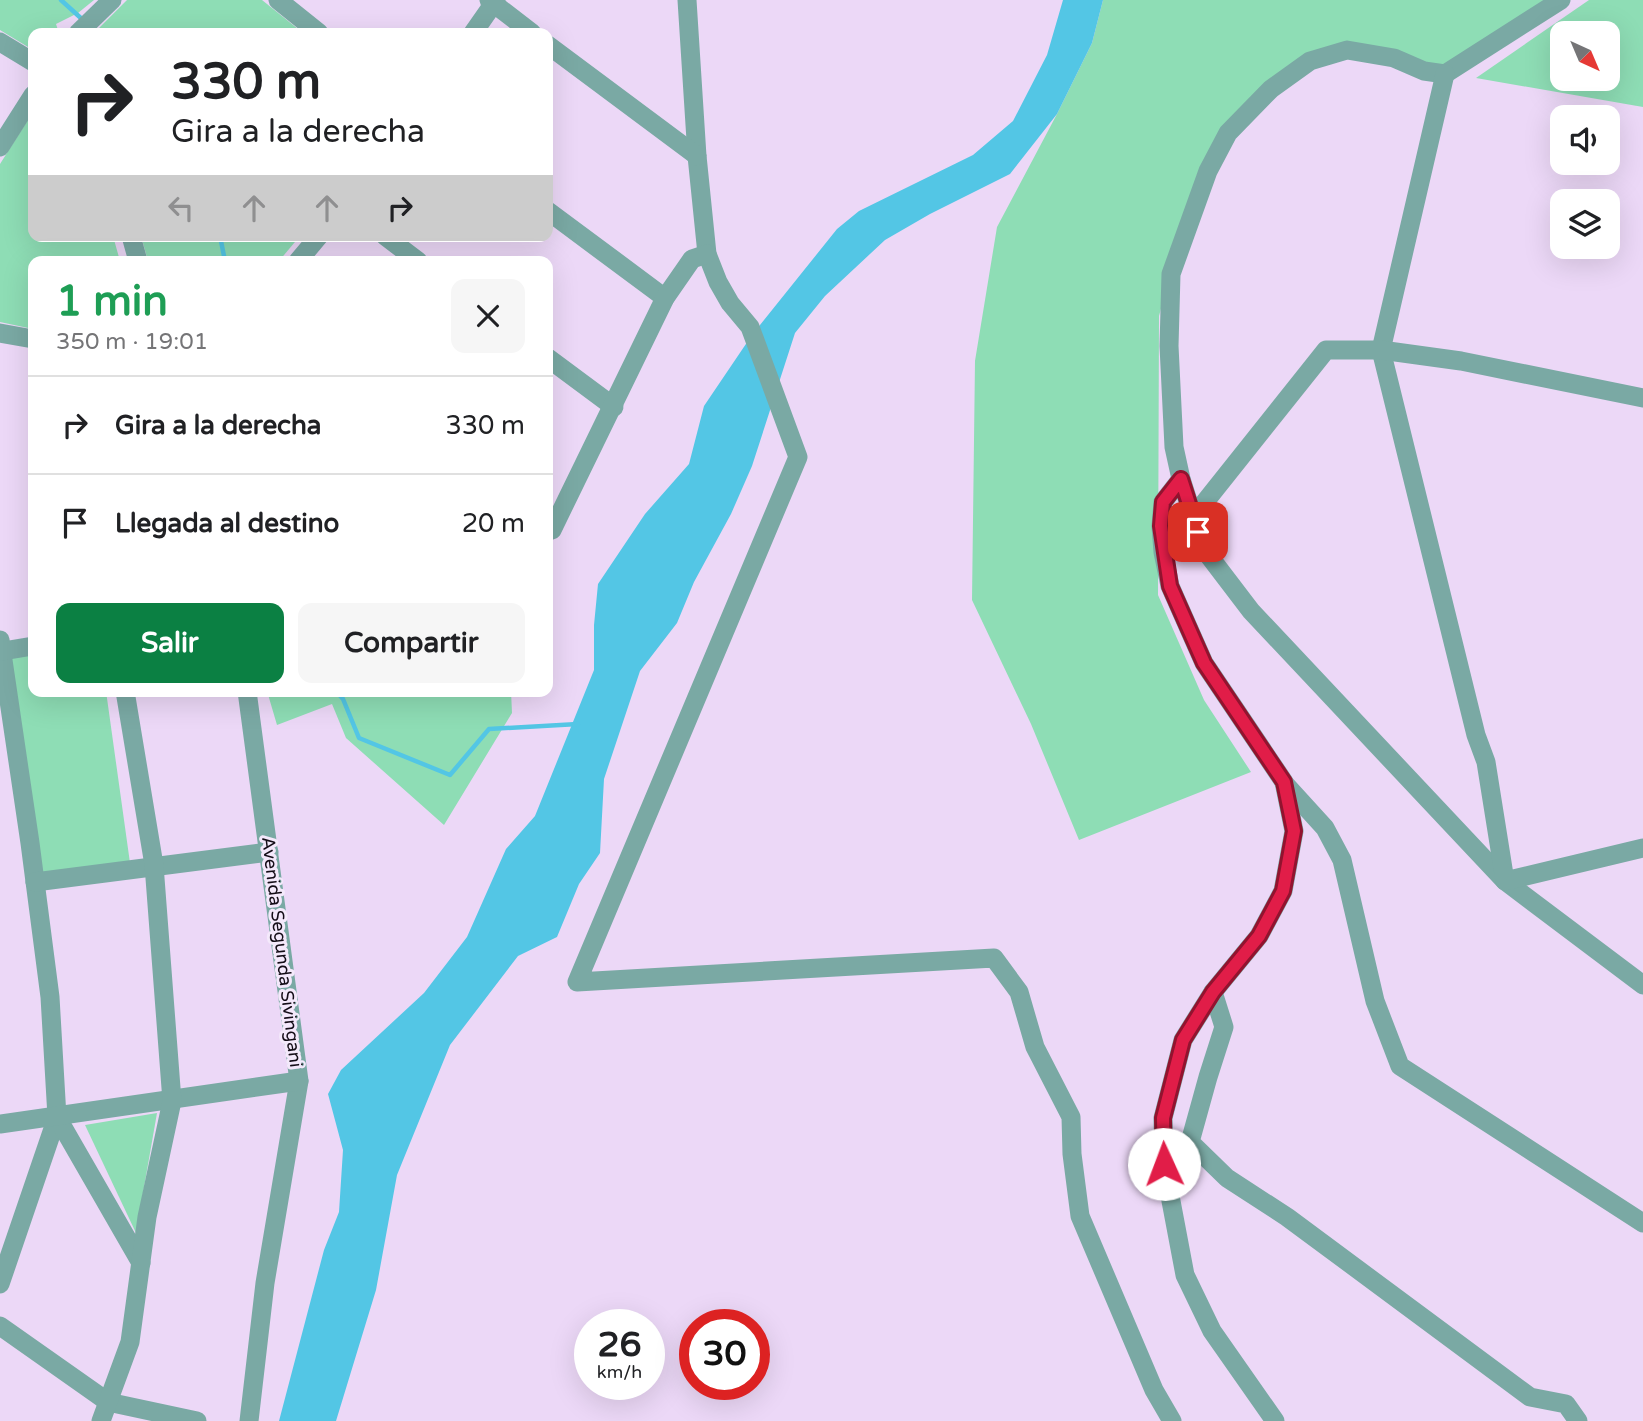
<!DOCTYPE html>
<html lang="es">
<head>
<meta charset="utf-8">
<style>
	body { margin:0; font-family:"Varela Round",sans-serif; background:#f6f6f6; color:#202124; height:100vh; display:flex; flex-direction:column; font-size:26px; white-space:nowrap }
	* { box-sizing:border-box; margin:0 }
	p { font-size:23px; color:#757577 }
	.icon { flex:none; width:38px; height:38px; fill:none; stroke:currentColor; stroke-width:2; stroke-linecap:round; stroke-linejoin:round }
	.map { position:relative; flex:1; overflow:hidden }
	.side { position:absolute; left:28px; top:256px; width:525px; height:441px; display:flex; flex-direction:column; background:#fff; border-radius:14px; box-shadow:0 7px 28px #0002 }
	.side>* { flex:none }
	.guide { position:absolute; left:28px; top:28px; width:525px; height:214px; border-radius:14px; box-shadow:0 7px 28px #0002; background:#fff; color:#202124; overflow:hidden }
	.needle { width:46px; rotate:136deg }
	.controls { position:absolute; left:1550px; top:21px; display:grid; gap:14px }
	.controls a { display:grid; place-items:center; width:70px; height:70px; border-radius:14px; background:#fff; box-shadow:0 7px 28px #0002; font-size:35px }
	.speed { position:absolute; left:574px; top:1309px; display:flex; gap:14px; font-size:35px; font-weight:700; text-align:center }
	.speed>* { display:grid; place-content:center; width:91px; height:91px; border-radius:50%; background:#fff; box-shadow:0 7px 28px #0002; line-height:1 }
	.speed small { font-size:18px; font-weight:400 }
	.speed .limit { border:10px solid #d22; background:#fff; color:#111 }
	.pin { position:absolute; display:grid; place-items:center; width:60px; height:60px; color:#fff; margin:-30px; border-radius:14px; box-shadow:0 4px 10px #0006 }
	.me { position:absolute; width:77px; margin:-38px; rotate:358deg; stroke-linejoin:round; filter:drop-shadow(0 0 5px #0008) }
	.turn { display:flex; align-items:center; gap:24px; height:147px; padding:0 28px; font-size:32px }
	.turn .icon { width:91px; height:91px; stroke-width:2.5 }
	.turn b { display:block; font-size:49px; line-height:60px }
	.lanes { display:flex; align-items:center; height:66px; padding:0 28px; background:#0003; justify-content:center; gap:35px; direction:ltr }
	.lanes .off { opacity:.35 }
	.round { display:grid; place-items:center; flex:none; width:74px; height:74px; border-radius:14px; background:#f6f6f6 }
	.head { display:flex; align-items:center; justify-content:space-between; height:119px; padding:0 28px }
	h1 { font-size:42px; font-weight:700; line-height:52px; color:#1e9e55 }
	.button { display:flex; gap:14px; margin-top:auto; padding:14px 28px }
	.button a { flex:1; height:80px; border-radius:14px; background:#0b8043; color:#fff; font-size:28px; font-weight:700; line-height:80px; text-align:center }
	.button a+a { background:#f6f6f6; color:#202124 }
	ul { padding:0; list-style:none }
	li { display:flex; align-items:center; gap:21px; height:98px; padding:0 28px; border-top:2px solid #e0e0e0 }
	li div { flex:1 }
	li b { display:block; font-size:26px }
	li em { font-style:normal }
	.map>svg:first-child { display:block }
</style>
</head>
<body>
<div class="map">
<svg width="1643" height="1421" viewBox="0 0 1643 1421">
	<rect width="100%" height="100%" fill="#ecd8f7"/>
	<g fill="#8eddb5" fill-rule="evenodd">
		<polygon points="0,0 94,0 78,13 56,24 59,33 33,33 33,50 0,30"/>
		<polygon points="127,0 262,0 303,33 94,33"/>
		<polygon points="1103,0 1546,0 1444,75 1322,54 1262,92 1197,175 1159,316 1158,595 1204,700 1251,772 1079,840 1031,724 972,600 975,361 997,227 1057,114 1092,43"/>
		<path d="M1589 0H1643V107L1476 78ZM1563 33H1608V79H1563Z"/>
		<polygon points="33,112 33,236 113,236 120,261 33,261 33,329 0,322 0,164"/>
		<polygon points="141,236 300,236 279,261 148,261"/>
		<polygon points="33,652 33,691 106,691 130,863 40,877 8,656"/>
		<polygon points="267,691 511,691 512,713 444,825 346,738 332,704 277,725"/>
		<polygon points="157,1113 136,1233 85,1125"/>
	</g>
	<polygon fill="#53c6e5" points="1063,0 1103,0 1092,43 1057,114 1010,174 930,214 885,240 825,296 795,333 752,466 731,514 694,582 677,623 640,671 604,779 600,853 579,884 557,937 518,956 450,1045 397,1175 376,1290 336,1421 279,1421 324,1250 339,1212 343,1150 328,1094 341,1070 424,993 467,937 506,849 535,816 594,670 594,625 598,584 645,514 689,464 704,406 752,335 837,229 859,211 973,155 1013,121 1047,55"/>
	<g fill="none" stroke-linecap="round" stroke-linejoin="round">
		<g stroke="#53c6e5" stroke-width="4.5">
			<polyline points="61,0 83,20"/>
			<polyline points="220,236 225,261"/>
			<polyline points="336,691 343,699 359,738 450,775 489,729 578,724"/>
		</g>
		<g stroke="#7aa9a4" stroke-width="19">
			<polyline points="278,0 319,33"/>
			<polyline points="489,0 532,33"/>
			<polyline points="687,0 697,156 707,254 718,282 730,303 750,327 798,457 577,982 994,958 1019,992 1035,1047 1071,1117 1072,1154 1080,1216 1154,1390 1172,1421"/>
			<polyline points="1561,0 1445,74 1424,71 1394,58 1347,50 1310,61 1271,89 1228,133 1208,171 1171,274 1169,346 1174,447 1181,479 1203,548 1251,611 1505,881 1643,985"/>
			<polyline points="78,33 112,0"/>
			<polyline points="473,33 496,0"/>
			<polyline points="0,42 33,62"/>
			<polyline points="548,45 697,156"/>
			<polyline points="1445,74 1381,350 1476,735 1486,762 1505,881 1643,848"/>
			<polyline points="0,147 33,95"/>
			<polyline points="548,211 665,298"/>
			<polyline points="131,236 138,261"/>
			<polyline points="385,236 418,261"/>
			<polyline points="298,261 319,236"/>
			<polyline points="0,333 33,339"/>
			<polyline points="548,358 614,407"/>
			<polyline points="1181,479 1163,502 1161,526 1163,552 1170,586 1204,663 1284,782 1294,831 1283,891 1259,936 1213,992 1183,1040 1163,1118 1164,1164 1185,1275 1212,1331 1275,1421"/>
			<polyline points="1193,517 1326,350 1381,350 1461,361 1643,398"/>
			<polyline points="548,527 552,530 665,298 692,259 707,254"/>
			<polyline points="0,640 30,843 50,997 57,1117 0,1284"/>
			<polyline points="3,651 33,646"/>
			<polyline points="247,691 299,1081 265,1283 249,1421"/>
			<polyline points="1284,783 1325,828 1342,860 1375,1001 1400,1066 1643,1223"/>
			<polyline points="35,882 269,852"/>
			<polyline points="1213,992 1224,1027 1208,1077 1190,1142 1227,1178 1287,1217 1530,1397 1566,1404 1578,1421"/>
			<polyline points="57,1117 141,1263"/>
			<polyline points="0,1124 299,1081"/>
			<polyline points="0,1326 108,1402 197,1421"/>
			<polyline points="101,1421 130,1342 147,1217 172,1101 154,865 125,691"/>
		</g>
	</g>
	<g fill="none" stroke-linecap="round" stroke-linejoin="round">
		<g stroke="#92132f" stroke-width="18">
			<polyline id="route" points="1164,1164 1163,1118 1183,1040 1213,992 1259,936 1283,891 1294,831 1284,782 1204,663 1170,586 1161,526 1163,502 1181,479 1198,532"/>
		</g>
		<use href="#route" stroke="#e11d48" stroke-width="12"/>
	</g>
	<g text-anchor="middle" stroke-width="6" stroke-linejoin="round" paint-order="stroke">
		<g font-size="18" fill="#140d17" stroke="#f4e9fb">
			<text transform="translate(282 952) rotate(83)" y="6">Avenida Segunda Sivingani</text>
		</g>
	</g>
</svg>
<div class="controls">
<a><svg class="needle" viewBox="-14 -14 28 28"><path d="M0-13l5 13h-10z" fill="#e53935"/><path d="M0 13l5-13h-10z" fill="#757577"/></svg></a>
<a><svg class="icon" aria-label="sound" viewBox="0 0 24 24"><path d="M4 9h4l5-4v14l-5-4H4zM17 9q2 3 0 6"/></svg></a>
<a><svg class="icon" aria-label="layers" viewBox="0 0 24 24"><path d="M12 4l9 5-9 5-9-5zM3 14l9 5 9-5"/></svg></a>
</div>
<div class="speed"><div>26<small>km/h</small></div><div class="limit">30</div></div>
<div class="pin" style="left:1198px;top:532px;background:#d93025"><svg class="icon" aria-label="arrive" viewBox="0 0 24 24"><path d="M6 21V4h12l-3 4 3 4H6"/></svg></div>
<svg class="me" style="left:1164px;top:1164px" viewBox="-20 -20 40 40"><circle r="19" fill="#fff"/><path d="M0-13L10 11 0 6-10 11z" fill="#e11d48"/></svg>
<div class="guide">
<div class="turn"><svg class="icon" aria-label="right" viewBox="0 0 24 24"><path d="M7 20v-9h11M14 6l5 5-5 5"/></svg><div><b>330 m</b>Gira a la derecha</div></div>
<div class="lanes"><svg class="icon off" aria-label="left" viewBox="0 0 24 24"><path d="M17 20v-9H6M10 6l-5 5 5 5"/></svg><svg class="icon off" aria-label="ahead" viewBox="0 0 24 24"><path d="M12 20V5M6 11l6-6 6 6"/></svg><svg class="icon off" aria-label="ahead" viewBox="0 0 24 24"><path d="M12 20V5M6 11l6-6 6 6"/></svg><svg class="icon" aria-label="right" viewBox="0 0 24 24"><path d="M7 20v-9h11M14 6l5 5-5 5"/></svg></div>
</div>
<section class="side">
<div class="head"><div><h1>1 min</h1><p>350 m · 19:01</p></div><a class="round"><svg class="icon" aria-label="close" viewBox="0 0 24 24"><path d="M6 6l12 12M18 6L6 18"/></svg></a></div>
<ul>
<li><svg class="icon" aria-label="right" viewBox="0 0 24 24"><path d="M7 20v-9h11M14 6l5 5-5 5"/></svg><div><b>Gira a la derecha</b></div><em>330 m</em></li>
<li><svg class="icon" aria-label="arrive" viewBox="0 0 24 24"><path d="M6 21V4h12l-3 4 3 4H6"/></svg><div><b>Llegada al destino</b></div><em>20 m</em></li>
</ul>
<div class="button"><a>Salir</a><a>Compartir</a></div>
</section>
</div>
</body>
</html>
